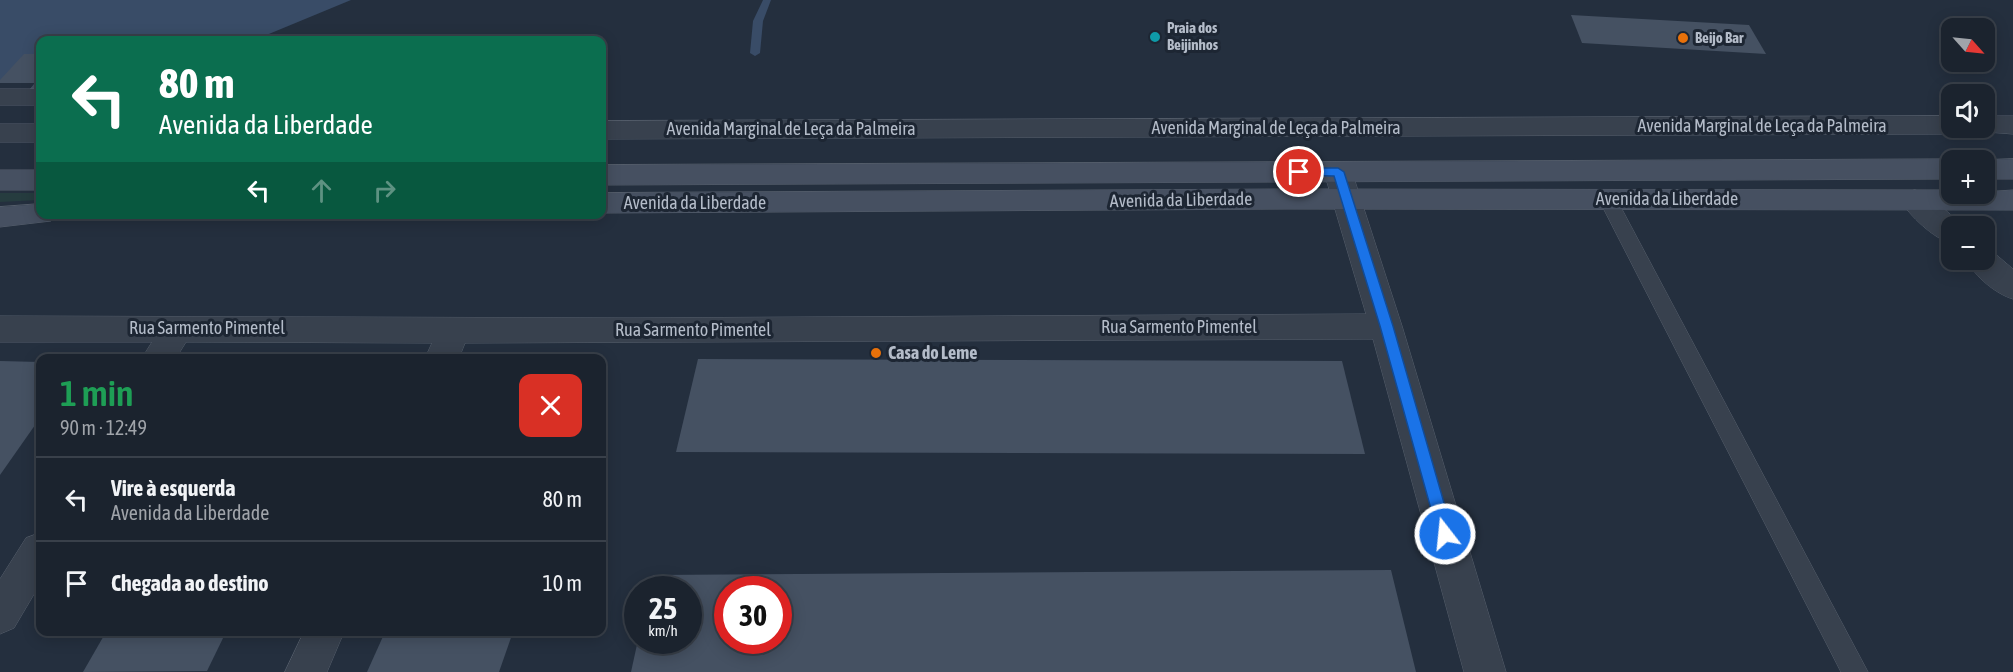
<!DOCTYPE html>
<html lang="pt">
<head>
<meta charset="utf-8">
<style>
	body { margin:0; font-family:"Asap Condensed",sans-serif; background:#282f3a; color:#f1f3f6; height:100vh; display:flex; flex-direction:column; font-size:22px; white-space:nowrap }
	* { box-sizing:border-box; margin:0 }
	p { font-size:20px; color:#a0a4aa }
	.icon { flex:none; width:33px; height:33px; fill:none; stroke:currentColor; stroke-width:2; stroke-linecap:round; stroke-linejoin:round }
	.map { position:relative; flex:1; overflow:hidden }
	.side { position:absolute; left:36px; top:354px; width:570px; height:282px; display:flex; flex-direction:column; background:#1b232e; border-radius:12px; box-shadow:0 3px 15px #0003,0 0 0 2px #39404a }
	.side>* { flex:none }
	.top-card { position:absolute; left:36px; top:36px; width:570px; height:183px; border-radius:12px; box-shadow:0 3px 15px #0003,0 0 0 2px #39404a; background:#0b6e4f; color:#fff; overflow:hidden }
	.needle { width:39px; rotate:117deg }
	.tools { position:absolute; left:1941px; top:18px; display:grid; gap:12px }
	.tools a { display:grid; place-items:center; width:54px; height:54px; border-radius:12px; background:#1b232e; box-shadow:0 3px 15px #0003,0 0 0 2px #39404a; font-size:30px }
	.speed { position:absolute; left:624px; top:576px; display:flex; gap:12px; font-size:30px; font-weight:700; text-align:center }
	.speed>* { display:grid; place-content:center; width:78px; height:78px; border-radius:50%; background:#1b232e; box-shadow:0 3px 15px #0003,0 0 0 2px #39404a; line-height:1 }
	.speed small { font-size:15px; font-weight:400 }
	.speed .limit { border:9px solid #d22; background:#fff; color:#111 }
	.pin { position:absolute; display:grid; place-items:center; width:51px; height:51px; color:#fff; margin:-26px; border:3px solid #fff; border-radius:50%; box-shadow:0 2px 6px #0007 }
	.me { position:absolute; width:66px; margin:-33px; rotate:344deg; stroke-linejoin:round; filter:drop-shadow(0 0 4px #0008) }
	.turn { display:flex; align-items:center; gap:21px; height:126px; padding:0 24px; font-size:27px }
	.turn .icon { width:78px; height:78px; stroke-width:2.5 }
	.turn b { display:block; font-size:42px; line-height:51px }
	.lanes { display:flex; align-items:center; height:57px; padding:0 24px; background:#0003; justify-content:center; gap:30px; direction:ltr }
	.lanes .off { opacity:.35 }
	.round { display:grid; place-items:center; flex:none; width:63px; height:63px; border-radius:12px; background:#282f3a }
	.head { display:flex; align-items:center; justify-content:space-between; height:102px; padding:0 24px }
	h1 { font-size:36px; font-weight:600; line-height:45px; color:#1e9e55 }
	ul { padding:0; list-style:none }
	li { display:flex; align-items:center; gap:18px; height:84px; padding:0 24px; border-top:2px solid #39404a }
	li div { flex:1 }
	li b { display:block; font-size:22px }
	li em { font-style:normal }
	.map>svg:first-child { display:block }
</style>
</head>
<body>
<div class="map">
<svg width="2013" height="672" viewBox="0 0 2013 672">
	<rect width="100%" height="100%" fill="#242f3e"/>
	<polygon fill="#263c3f" points="0,193 40,193 40,200 0,202"/>
	<polygon fill="#394c67" points="0,0 351,0 264,36 261,40 40,40 40,89 30,89 35,83 0,83"/>
	<g fill="none" stroke-linecap="round" stroke-linejoin="round">
		<polygon fill="#394c67" fill-rule="evenodd" points="763,0 771,0 763,21 760,53 755,56 750,53 753,21"/>
	</g>
	<g fill="#455162" fill-rule="evenodd">
		<polygon points="1571,15 1749,25 1766,54 1582,43"/>
		<polygon points="24,54 40,54 40,89 30,89 35,83 0,83 0,80"/>
		<polygon points="698,359 1342,361 1365,454 676,452"/>
		<polygon points="0,361 40,362 40,418 0,475"/>
		<path d="M1391 570 1416 672H631L638 640H688V590H650L653 575ZM728 590H778V640H728Z"/>
		<polygon points="106,632 226,632 207,671 83,672"/>
		<polygon points="385,632 513,632 499,672 367,672"/>
	</g>
	<g fill="none" stroke-linecap="round" stroke-linejoin="round">
		<g stroke="#565f6c" stroke-width="1">
			<polygon id="lane" points="1607,192 1614,193 1616,198 1868,672 1841,672 1598,198 1600,193"/>
		</g>
		<g stroke="#565f6c" stroke-width="1">
			<g id="street">
				<rect x="0" y="89" width="40" height="16"/>
				<polygon points="1952,116 1952,128 1964,128 1962,131 1952,134 602,139 602,121"/>
				<polygon points="1984,116 2013,116 2013,134 1974,131 1972,128 1984,128"/>
				<rect x="0" y="124" width="40" height="18"/>
				<polygon points="1338,162 1348,165 1352,172 1402,326 1506,672 1464,672 1373,339 465,343 459,358 425,358 432,343 186,342 176,358 142,358 152,342 0,342 0,316 631,318 1366,314 1324,172 1328,165"/>
				<path d="M1915 190 1925 193 1963 225 1952 226V244C1933 238 1910 216 1900 200L1905 193Z"/>
				<path d="M1984 250 1993 252 2013 269V299C1996 294 1974 276 1967 260H1984Z"/>
				<polygon points="40,533 40,584 14,628 0,634 0,579 26,538"/>
				<polygon points="304,632 344,632 327,672 285,672"/>
			</g>
		</g>
		<g stroke="#565f6c" stroke-width="1">
			<g id="secondary">
				<polygon points="1952,159 1956,160 1952,160 1952,179 602,185 602,165"/>
				<polygon points="2013,159 2013,179 1984,179 1984,160 1980,160"/>
				<rect x="0" y="170" width="40" height="20"/>
				<polygon points="1287,189 1952,190 1952,194 2013,190 2013,210 1287,209 602,213 602,193"/>
				<polygon points="40,204 40,214 55,214 51,221 0,227 0,207"/>
			</g>
		</g>
		<use href="#lane" fill="#38414e" fill-rule="evenodd"/>
		<use href="#street" fill="#38414e" fill-rule="evenodd"/>
		<use href="#secondary" fill="#465061" fill-rule="evenodd"/>
	</g>
	<polygon fill="#1a73e8" stroke="#114b97" stroke-width="1.5" points="1299,168 1338,168 1344,172 1393,326 1453,534 1451,538 1440,538 1438,534 1380,326 1334,176 1295,175 1293,172"/>
	<circle fill="#0f9aa8" stroke="#1d2633" stroke-width="2" cx="1155" cy="37" r="6"/>
	<g fill="#e8710a" stroke="#1d2633" stroke-width="2">
		<circle cx="1683" cy="38" r="6"/>
		<circle cx="876" cy="353" r="6"/>
	</g>
	<g text-anchor="middle" stroke-width="6" stroke-linejoin="round" paint-order="stroke">
		<g font-size="15" font-weight="bold" fill="#b4bcc9" stroke="#1d2633" text-anchor="start">
			<text x="1167" y="33">Praia dos<tspan x="1167" dy="17">Beijinhos</tspan></text>
			<text x="1695" y="43">Beijo Bar</text>
		</g>
		<g font-size="18" fill="#b4bcc9" stroke="#1d2633">
			<text x="1762" y="132">Avenida Marginal de Leça da Palmeira</text>
			<text x="1276" y="134">Avenida Marginal de Leça da Palmeira</text>
			<text x="791" y="135">Avenida Marginal de Leça da Palmeira</text>
			<text x="1667" y="205">Avenida da Liberdade</text>
			<text transform="translate(1181 200) rotate(-1)" y="6">Avenida da Liberdade</text>
			<text x="695" y="209">Avenida da Liberdade</text>
			<text x="1179" y="333">Rua Sarmento Pimentel</text>
			<text x="207" y="334">Rua Sarmento Pimentel</text>
			<text x="693" y="336">Rua Sarmento Pimentel</text>
		</g>
		<g font-size="18" font-weight="bold" fill="#b4bcc9" stroke="#1d2633" text-anchor="start">
			<text x="888" y="359">Casa do Leme</text>
		</g>
	</g>
</svg>
<div class="tools">
<a><svg class="needle" viewBox="-14 -14 28 28"><path d="M0-13l5 13h-10z" fill="#e53935"/><path d="M0 13l5-13h-10z" fill="#a0a4aa"/></svg></a>
<a><svg class="icon" aria-label="sound" viewBox="0 0 24 24"><path d="M4 9h4l5-4v14l-5-4H4zM17 9q2 3 0 6"/></svg></a>
<a>+</a>
<a>−</a>
</div>
<div class="speed"><div>25<small>km/h</small></div><div class="limit">30</div></div>
<div class="pin" style="left:1299px;top:172px;background:#d93025"><svg class="icon" aria-label="arrive" viewBox="0 0 24 24"><path d="M6 21V4h12l-3 4 3 4H6"/></svg></div>
<svg class="me" style="left:1445px;top:534px" viewBox="-20 -20 40 40"><circle r="17" fill="#1a73e8" stroke="#fff" stroke-width="3"/><path d="M0-11L8 9 0 5-8 9z" fill="#fff"/></svg>
<div class="top-card">
<div class="turn"><svg class="icon" aria-label="left" viewBox="0 0 24 24"><path d="M17 20v-9H6M10 6l-5 5 5 5"/></svg><div><b>80 m</b>Avenida da Liberdade</div></div>
<div class="lanes"><svg class="icon" aria-label="left" viewBox="0 0 24 24"><path d="M17 20v-9H6M10 6l-5 5 5 5"/></svg><svg class="icon off" aria-label="ahead" viewBox="0 0 24 24"><path d="M12 20V5M6 11l6-6 6 6"/></svg><svg class="icon off" aria-label="right" viewBox="0 0 24 24"><path d="M7 20v-9h11M14 6l5 5-5 5"/></svg></div>
</div>
<section class="side">
<div class="head"><div><h1>1 min</h1><p>90 m · 12:49</p></div><a class="round" style="background:#d93025;color:#fff"><svg class="icon" aria-label="close" viewBox="0 0 24 24"><path d="M6 6l12 12M18 6L6 18"/></svg></a></div>
<ul>
<li><svg class="icon" aria-label="left" viewBox="0 0 24 24"><path d="M17 20v-9H6M10 6l-5 5 5 5"/></svg><div><b>Vire à esquerda</b><p>Avenida da Liberdade</p></div><em>80 m</em></li>
<li><svg class="icon" aria-label="arrive" viewBox="0 0 24 24"><path d="M6 21V4h12l-3 4 3 4H6"/></svg><div><b>Chegada ao destino</b></div><em>10 m</em></li>
</ul>
</section>
</div>
</body>
</html>
